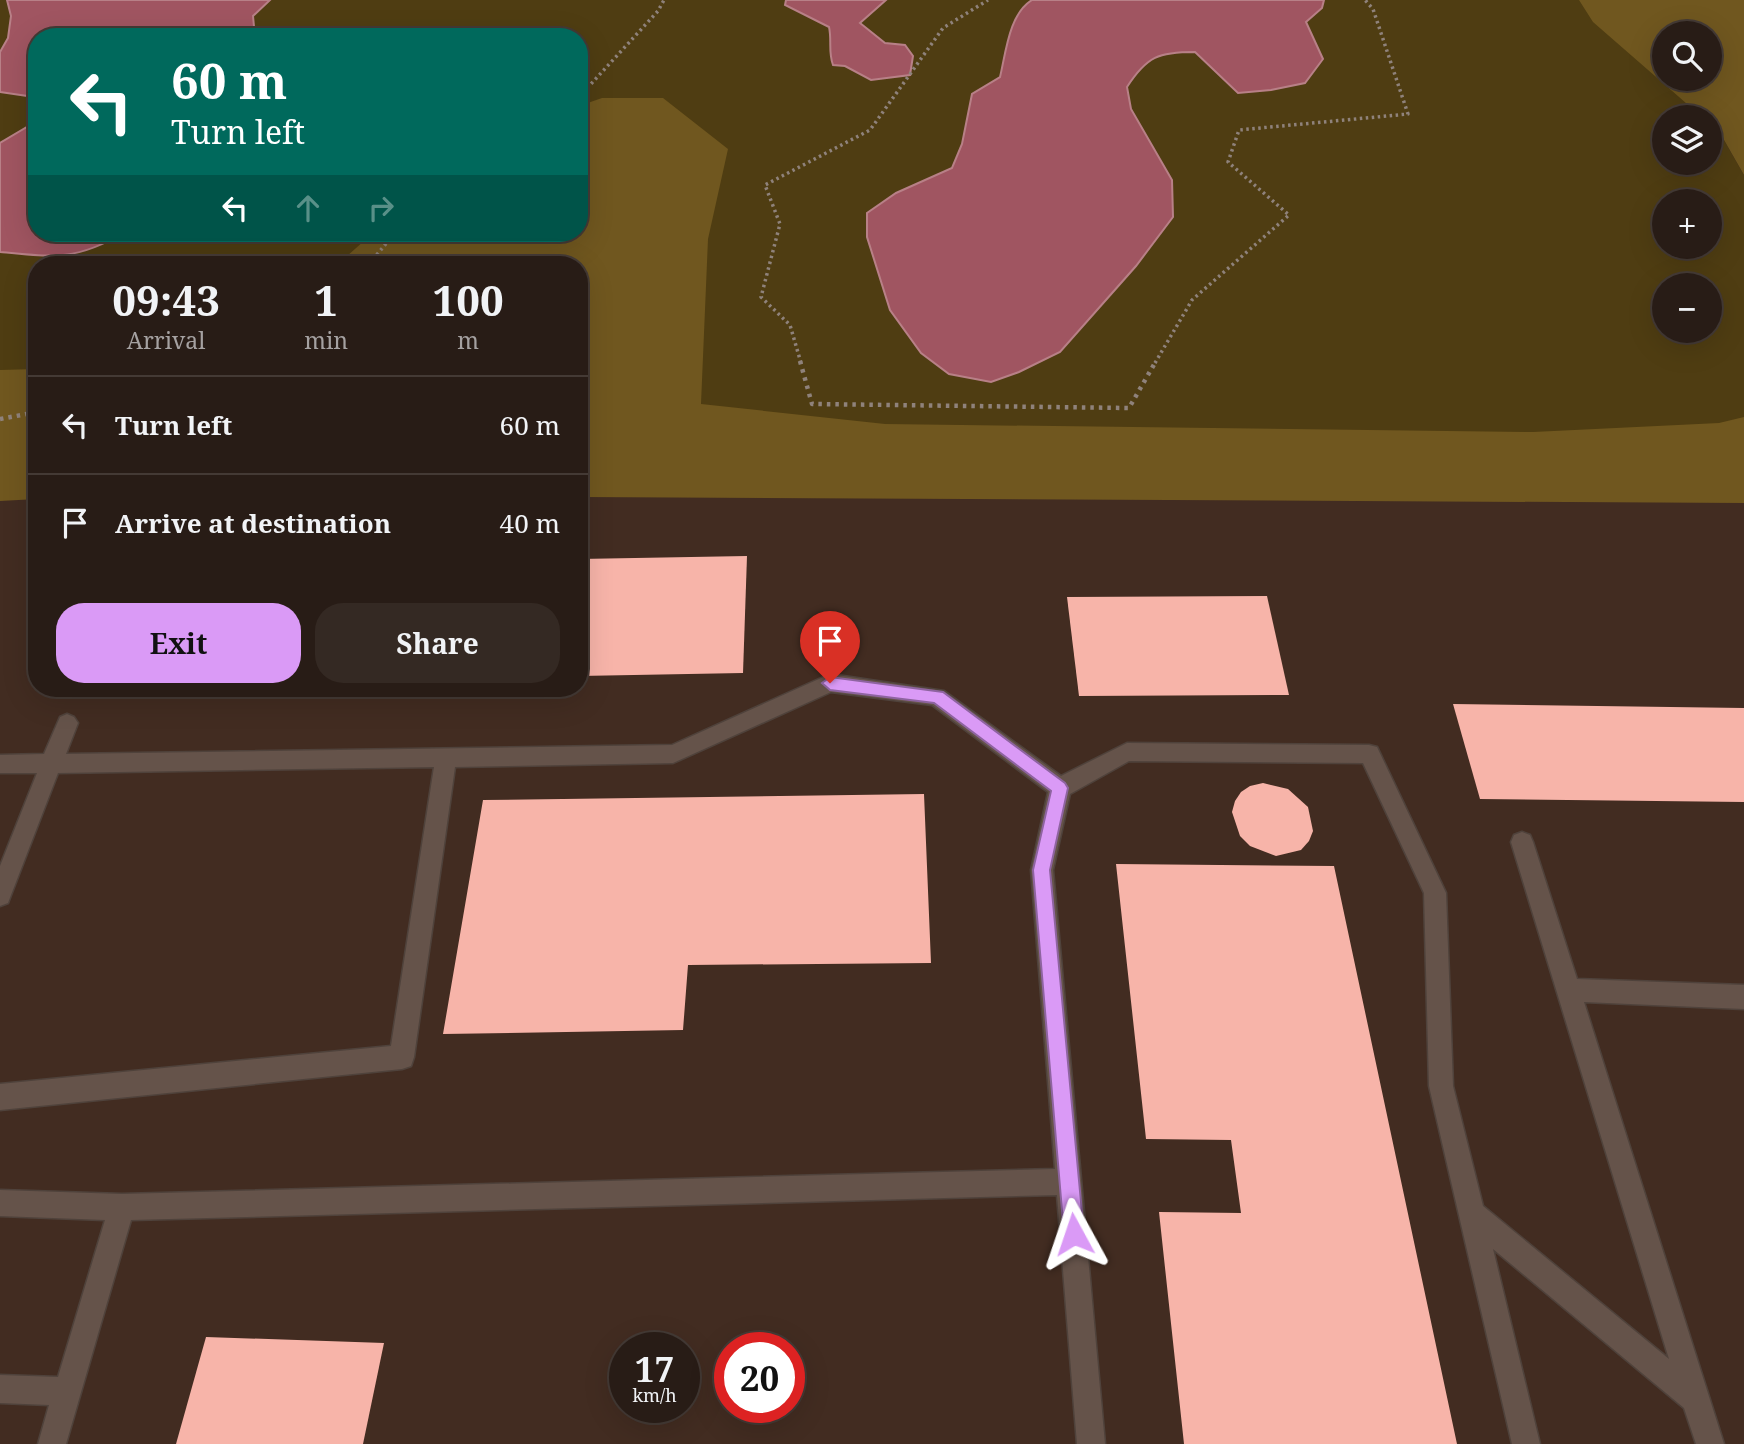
<!DOCTYPE html>
<html lang="en">
<head>
<meta charset="utf-8">
<style>
	body { margin:0; font-family:"Noto Serif",serif; background:#342923; color:#f1f3f6; height:100vh; display:flex; flex-direction:column; font-size:26px; white-space:nowrap }
	* { box-sizing:border-box; margin:0 }
	p { font-size:23px; color:#a5a1a1 }
	.icon { flex:none; width:38px; height:38px; fill:none; stroke:currentColor; stroke-width:2; stroke-linecap:round; stroke-linejoin:round }
	.map { position:relative; flex:1; overflow:hidden }
	.side { position:absolute; left:28px; top:256px; width:560px; height:441px; display:flex; flex-direction:column; background:#281c16; border-radius:28px; box-shadow:0 7px 28px #0002,0 0 0 2px #443a35 }
	.side>* { flex:none }
	.hud { position:absolute; left:28px; top:28px; width:560px; height:214px; border-radius:28px; box-shadow:0 7px 28px #0002,0 0 0 2px #443a35; background:#00695c; color:#fff; overflow:hidden }
	.controls { position:absolute; left:1652px; top:21px; display:grid; gap:14px }
	.controls a { display:grid; place-items:center; width:70px; height:70px; border-radius:50%; background:#281c16; box-shadow:0 7px 28px #0002,0 0 0 2px #443a35; font-size:35px }
	.speed { position:absolute; left:609px; top:1332px; display:flex; gap:14px; font-size:35px; font-weight:700; text-align:center }
	.speed>* { display:grid; place-content:center; width:91px; height:91px; border-radius:50%; background:#281c16; box-shadow:0 7px 28px #0002,0 0 0 2px #443a35; line-height:1 }
	.speed small { font-size:18px; font-weight:400 }
	.speed .limit { border:10px solid #d22; background:#fff; color:#111 }
	.pin { position:absolute; display:grid; place-items:center; width:60px; height:60px; color:#fff; margin:-72px -30px; border-radius:50% 50% 50% 0; rotate:-45deg; box-shadow:0 0 7px #0007 }
	.pin .icon { rotate:45deg }
	.me { position:absolute; width:77px; margin:-38px; rotate:355deg; stroke-linejoin:round; filter:drop-shadow(0 0 5px #0008) }
	.turn { display:flex; align-items:center; gap:24px; height:147px; padding:0 28px; font-size:32px }
	.turn .icon { width:91px; height:91px; stroke-width:2.5 }
	.turn b { display:block; font-size:49px; line-height:60px }
	.lanes { display:flex; align-items:center; height:66px; padding:0 28px; background:#0003; justify-content:center; gap:35px; direction:ltr }
	.lanes .off { opacity:.35 }
	.eta { display:flex; justify-content:space-evenly; align-items:center; height:119px; text-align:center }
	.eta b { font-size:42px; font-weight:700; line-height:49px }
	.action { display:flex; gap:14px; margin-top:auto; padding:14px 28px }
	.action a { flex:1; height:80px; border-radius:28px; background:#da9af6; color:#111; font-size:28px; font-weight:700; line-height:80px; text-align:center }
	.action a+a { background:#342923; color:#f1f3f6 }
	ul { padding:0; list-style:none }
	li { display:flex; align-items:center; gap:21px; height:98px; padding:0 28px; border-top:2px solid #443a35 }
	li div { flex:1 }
	li b { display:block; font-size:26px }
	li em { font-style:normal }
	.map>svg:first-child { display:block }
</style>
</head>
<body>
<div class="map">
<svg width="1744" height="1444" viewBox="0 0 1744 1444">
	<rect width="100%" height="100%" fill="#35261e"/>
	<path fill="#422c21" fill-rule="evenodd" d="M579 484 1744 495V1444H0V496L37 491V688H579ZM625 1348H684V1407H625ZM730 1348H789V1407H730Z"/>
	<path fill="#4f3d12" fill-rule="evenodd" d="M0 0H1644L1664 79H1689L1744 175V495L579 484V264H37V479H0ZM37 37H579V233H37ZM1664 117H1710V163H1664ZM1664 201H1710V247H1664ZM1664 285H1710V331H1664Z"/>
	<g fill="#70571f" fill-rule="evenodd">
		<path d="M1579 0H1744V175L1720 133 1710 124V117H1702L1593 22ZM1664 33H1710V79H1664Z"/>
		<polygon points="602,98 663,98 728,149 708,239 701,404 885,424 1533,432 1719,423 1744,417 1744,503 579,497 579,264 338,264 373,233 579,233 579,106"/>
		<polygon points="37,369 37,499 0,501 0,370"/>
	</g>
	<g fill="#a05561" stroke="#b88087" stroke-width="2">
		<polygon points="7,0 270,0 253,16 255,37 37,37 37,99 34,97 0,92 0,52 8,38 11,16"/>
		<path d="M786 0H886L860 23 885 43 905 45 913 56 910 75 871 80 845 66 833 65C828 52 832 40 829 27L785 5Z"/>
		<path d="M1032 0H1324L1322 8 1306 22 1323 59 1305 83 1271 90 1238 93 1195 52C1159 52 1147 56 1127 87L1131 109 1172 180 1173 217 1136 266 1060 352 1019 372 991 382 949 374 921 353 890 310 867 237V213L896 193 952 168 962 144 972 94 1000 77C1006 52 1009 14 1032 0Z"/>
		<path d="M37 121V233H123C77 261 51 257 0 252V143Z"/>
	</g>
	<g fill="#f7b4a9">
		<polygon points="747,556 743,673 579,676 579,559"/>
		<polygon points="1267,596 1289,695 1079,696 1067,597"/>
		<polygon points="1453,704 1744,708 1744,802 1480,799"/>
		<polygon points="1263,783 1288,789 1308,807 1313,831 1309,841 1301,850 1276,856 1250,846 1240,836 1232,812 1235,801 1241,792 1250,786"/>
		<polygon points="924,794 931,963 688,965 683,1030 443,1034 483,800"/>
		<polygon points="1116,864 1334,866 1457,1444 1184,1444 1159,1212 1241,1213 1231,1140 1146,1139"/>
		<polygon points="206,1337 384,1343 363,1444 176,1444"/>
	</g>
	<g fill="none" stroke-linecap="round" stroke-linejoin="round">
		<g stroke="#4f423b" stroke-width="3">
			<polygon id="minor" points="830,674 944,691 1061,776 1127,743 1369,745 1377,747 1446,893 1453,1086 1483,1206 1669,1359 1511,842 1514,835 1522,832 1530,835 1533,842 1577,979 1744,985 1744,1009 1584,1002 1724,1444 1696,1444 1684,1408 1493,1249 1540,1444 1512,1444 1429,1086 1424,893 1363,763 1129,761 1070,794 1053,870 1105,1444 1077,1444 1057,1195 131,1220 66,1444 38,1444 49,1405 0,1403 0,1375 58,1377 105,1220 0,1216 0,1190 122,1194 1055,1169 1031,870 1048,792 932,705 831,692 673,763 455,767 414,1057 411,1066 402,1069 0,1110 0,1084 391,1046 434,767 58,773 11,895 8,903 0,906 0,866 37,773 0,773 0,755 44,754 60,717 67,714 74,717 78,723 66,754 672,745"/>
		</g>
		<g stroke="#8f827b" stroke-width="3.5" stroke-dasharray="2.5 3.5" stroke-linecap="butt">
			<polyline points="579,97 658,11 664,0"/>
			<polyline points="369,264 395,233"/>
			<polyline points="801,363 790,325 761,297 780,224 765,185 870,130 943,28 988,0"/>
			<polyline points="1155,363 1192,300 1289,215 1228,162 1239,130 1408,114 1373,9 1365,0"/>
		</g>
		<g stroke="#8f827b" stroke-width="4.5" stroke-dasharray="3.5 5" stroke-linecap="butt">
			<polyline points="800,361 812,404 1129,408 1156,361"/>
			<polyline points="0,419 37,412"/>
		</g>
		<use href="#minor" fill="#65534a" fill-rule="evenodd"/>
	</g>
	<polygon fill="#da9af6" stroke="#8e64a0" stroke-width="2" points="830,677 943,692 1065,783 1068,788 1050,870 1084,1234 1081,1241 1074,1244 1067,1241 1064,1234 1033,870 1051,791 934,703 830,690 822,683"/>
</svg>
<div class="controls">
<a><svg class="icon" aria-label="search" viewBox="0 0 24 24"><circle cx="10" cy="10" r="6"/><path d="M15 15l6 6"/></svg></a>
<a><svg class="icon" aria-label="layers" viewBox="0 0 24 24"><path d="M12 4l9 5-9 5-9-5zM3 14l9 5 9-5"/></svg></a>
<a>+</a>
<a>−</a>
</div>
<div class="speed"><div>17<small>km/h</small></div><div class="limit">20</div></div>
<div class="pin" style="left:830px;top:683px;background:#d93025"><svg class="icon" aria-label="arrive" viewBox="0 0 24 24"><path d="M6 21V4h12l-3 4 3 4H6"/></svg></div>
<svg class="me" style="left:1074px;top:1234px" viewBox="-20 -20 40 40"><path d="M0-17L14 15 0 8-14 15z" fill="#da9af6" stroke="#fff" stroke-width="4"/></svg>
<div class="hud">
<div class="turn"><svg class="icon" aria-label="left" viewBox="0 0 24 24"><path d="M17 20v-9H6M10 6l-5 5 5 5"/></svg><div><b>60 m</b>Turn left</div></div>
<div class="lanes"><svg class="icon" aria-label="left" viewBox="0 0 24 24"><path d="M17 20v-9H6M10 6l-5 5 5 5"/></svg><svg class="icon off" aria-label="ahead" viewBox="0 0 24 24"><path d="M12 20V5M6 11l6-6 6 6"/></svg><svg class="icon off" aria-label="right" viewBox="0 0 24 24"><path d="M7 20v-9h11M14 6l5 5-5 5"/></svg></div>
</div>
<section class="side">
<div class="eta">
<div><b>09:43</b><p>Arrival</p></div>
<div><b>1</b><p>min</p></div>
<div><b>100</b><p>m</p></div>
</div>
<ul>
<li><svg class="icon" aria-label="left" viewBox="0 0 24 24"><path d="M17 20v-9H6M10 6l-5 5 5 5"/></svg><div><b>Turn left</b></div><em>60 m</em></li>
<li><svg class="icon" aria-label="arrive" viewBox="0 0 24 24"><path d="M6 21V4h12l-3 4 3 4H6"/></svg><div><b>Arrive at destination</b></div><em>40 m</em></li>
</ul>
<div class="action"><a>Exit</a><a>Share</a></div>
</section>
</div>
</body>
</html>
